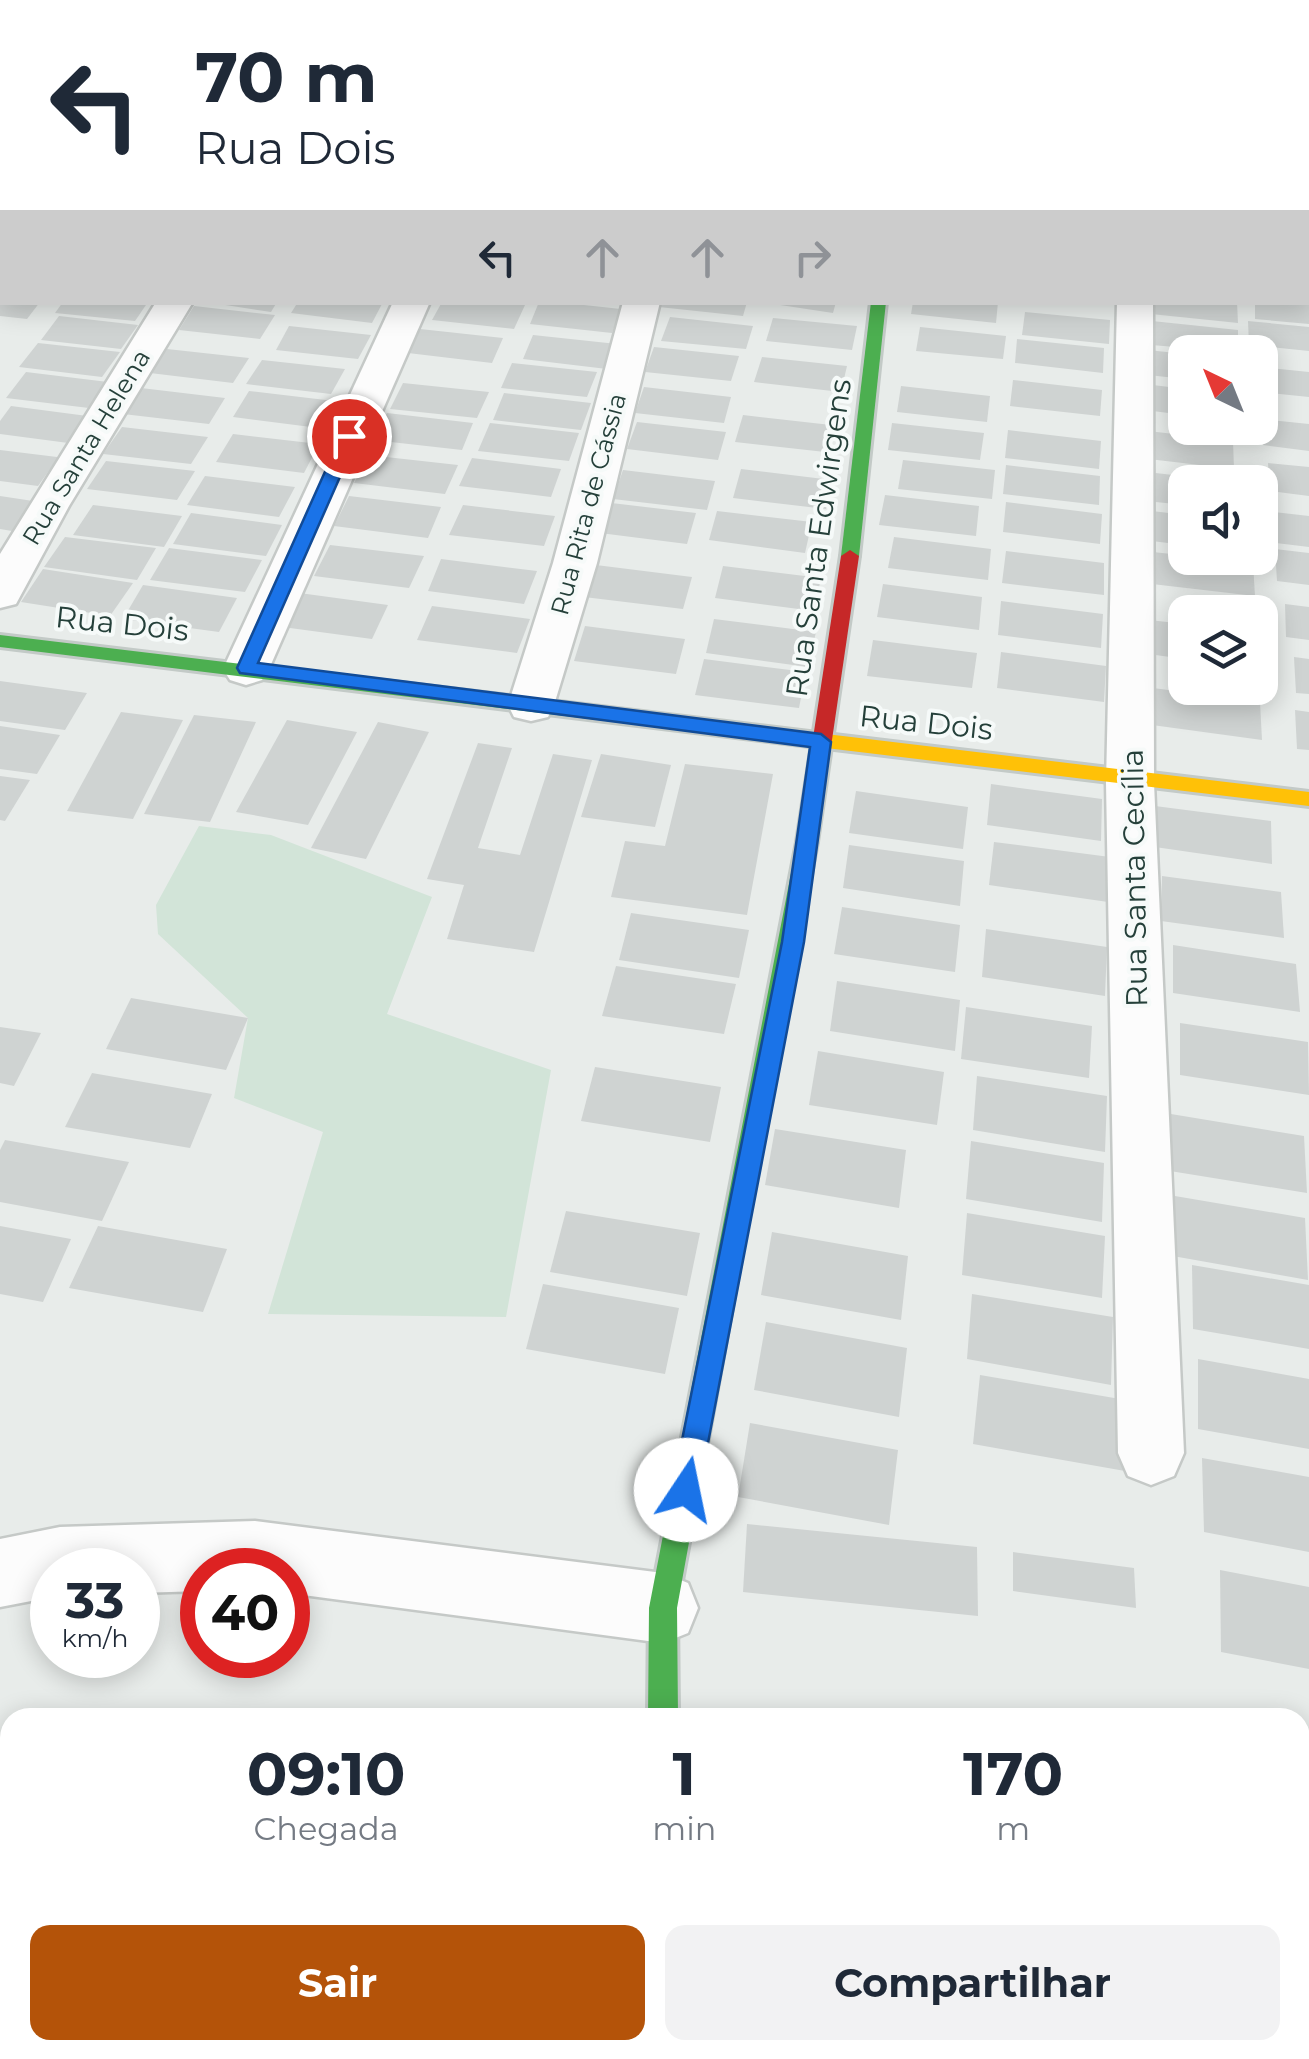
<!DOCTYPE html>
<html lang="pt">
<head>
<meta charset="utf-8">
<style>
	body { margin:0; font-family:Montserrat,sans-serif; background:#f2f2f3; color:#1f2937; height:100vh; display:flex; flex-direction:column; font-size:38px; white-space:nowrap }
	* { box-sizing:border-box; margin:0 }
	p { font-size:32px; color:#747a83 }
	.icon { flex:none; width:55px; height:55px; fill:none; stroke:currentColor; stroke-width:2; stroke-linecap:round; stroke-linejoin:round }
	.map { position:relative; flex:1; overflow:hidden }
	.drawer { position:absolute; left:0px; top:1708px; width:1310px; height:352px; display:flex; flex-direction:column; background:#fff; border-radius:30px 30px 0 0; box-shadow:0 5px 25px #0003 }
	.drawer>* { flex:none }
	.top-card { position:absolute; left:0px; top:0px; width:1310px; height:305px; box-shadow:0 5px 25px #0003; background:#fff; color:#1f2937; overflow:hidden }
	.needle { width:65px; rotate:317deg }
	.controls { position:absolute; left:1168px; top:335px; display:grid; gap:20px }
	.controls a { display:grid; place-items:center; width:110px; height:110px; border-radius:20px; background:#fff; box-shadow:0 5px 25px #0003; font-size:50px }
	.speed { position:absolute; left:30px; top:1548px; display:flex; gap:20px; font-size:50px; font-weight:700; text-align:center }
	.speed>* { display:grid; place-content:center; width:130px; height:130px; border-radius:50%; background:#fff; box-shadow:0 5px 25px #0003; line-height:1 }
	.speed small { font-size:25px; font-weight:400 }
	.speed .limit { border:15px solid #d22; background:#fff; color:#111 }
	.pin { position:absolute; display:grid; place-items:center; width:85px; height:85px; color:#fff; margin:-42px; border:5px solid #fff; border-radius:50%; box-shadow:0 2px 10px #0007 }
	.me { position:absolute; width:110px; margin:-55px; rotate:11deg; stroke-linejoin:round; filter:drop-shadow(0 0 8px #0008) }
	.turn { display:flex; align-items:center; gap:35px; height:210px; padding:0 30px; font-size:45px }
	.turn .icon { width:130px; height:130px; stroke-width:2.5 }
	.turn b { display:block; font-size:70px; line-height:85px }
	.lanes { display:flex; align-items:center; height:95px; padding:0 30px; background:#0003; justify-content:center; gap:50px; direction:ltr }
	.lanes .off { opacity:.35 }
	.eta { display:flex; justify-content:space-evenly; align-items:center; height:170px; text-align:center }
	.eta b { font-size:60px; font-weight:700; line-height:70px }
	.button { display:flex; gap:20px; margin-top:auto; padding:20px 30px }
	.button a { flex:1; height:115px; border-radius:20px; background:#b45309; color:#fff; font-size:40px; font-weight:700; line-height:115px; text-align:center }
	.button a+a { background:#f2f2f3; color:#1f2937 }
	.map>svg:first-child { display:block }
</style>
</head>
<body>
<div class="map">
<svg width="1309" height="2059" viewBox="0 0 1309 2059">
	<rect width="100%" height="100%" fill="#e8ecea"/>
	<g fill="#d2e4d8">
		<polygon points="199,826 271,835 432,897 387,1014 551,1070 506,1317 268,1314 323,1132 234,1098 248,1018 158,934 156,905"/>
		<polygon points="1309,1939 1309,2059 1159,2059 1156,2050 1300,2050 1300,1940"/>
	</g>
	<g fill="#cfd3d2">
		<polygon points="0,302 40,302 27,319 0,316"/>
		<polygon points="63,302 148,302 135,321 55,313"/>
		<polygon points="206,302 277,302 271,312"/>
		<polygon points="298,302 383,302 372,323 291,313"/>
		<polygon points="442,302 499,302 525,305 514,329 432,320"/>
		<polygon points="539,302 556,302 621,309 612,333 530,324"/>
		<polygon points="661,302 747,302 743,316 659,307"/>
		<polygon points="761,302 836,302 833,313"/>
		<polygon points="913,302 998,302 996,323 911,314"/>
		<polygon points="1152,302 1237,302 1238,323 1151,314"/>
		<polygon points="1255,302 1309,302 1309,324 1255,319"/>
		<polygon points="194,306 275,315 260,339 179,330"/>
		<polygon points="1025,312 1110,320 1109,344 1022,335"/>
		<polygon points="59,316 138,325 121,349 41,340"/>
		<polygon points="670,317 753,326 746,349 661,341"/>
		<polygon points="773,318 857,326 852,350 766,341"/>
		<polygon points="1152,321 1238,330 1238,352 1151,345"/>
		<polygon points="1248,321 1309,327 1309,351 1249,345"/>
		<polygon points="289,326 371,335 358,359 276,350"/>
		<polygon points="920,327 1006,336 1003,359 916,351"/>
		<polygon points="420,329 503,338 492,363 408,353"/>
		<polygon points="533,335 617,344 607,369 523,359"/>
		<polygon points="1017,339 1104,348 1103,373 1015,363"/>
		<polygon points="38,343 120,352 102,377 19,367"/>
		<polygon points="654,347 739,356 731,381 645,372"/>
		<polygon points="167,349 249,358 233,383 150,373"/>
		<polygon points="1148,350 1185,354 1185,379 1148,375"/>
		<polygon points="762,357 847,366 841,392 754,382"/>
		<polygon points="262,360 345,369 331,394 246,384"/>
		<polygon points="512,363 597,372 587,397 501,388"/>
		<polygon points="1260,367 1309,372 1309,397 1260,392"/>
		<polygon points="26,372 108,382 89,408 6,398"/>
		<polygon points="1013,380 1102,390 1100,416 1010,406"/>
		<polygon points="403,383 489,392 477,418 390,409"/>
		<polygon points="1145,384 1185,389 1185,415 1144,410"/>
		<polygon points="901,386 990,396 987,422 897,412"/>
		<polygon points="644,387 731,397 724,423 635,413"/>
		<polygon points="141,388 225,398 209,424 123,414"/>
		<polygon points="249,391 334,401 319,428 233,417"/>
		<polygon points="504,393 591,403 581,430 493,420"/>
		<polygon points="11,406 95,417 76,444 0,434 0,421"/>
		<polygon points="387,413 473,423 462,450 373,440"/>
		<polygon points="743,415 831,425 825,452 735,442"/>
		<polygon points="1261,419 1309,424 1309,451 1263,445"/>
		<polygon points="637,422 726,432 718,460 627,449"/>
		<polygon points="490,423 579,433 569,461 478,451"/>
		<polygon points="892,423 984,433 980,460 888,450"/>
		<polygon points="122,427 208,437 191,464 103,454"/>
		<polygon points="1008,430 1101,441 1099,469 1005,458"/>
		<polygon points="1140,430 1233,441 1234,469 1140,458"/>
		<polygon points="233,434 319,444 304,473 216,462"/>
		<polygon points="0,450 57,457 58,458 38,486 0,481"/>
		<polygon points="368,455 458,465 445,494 354,483"/>
		<polygon points="472,458 561,469 551,497 459,486"/>
		<polygon points="903,460 995,470 992,499 898,489"/>
		<polygon points="106,461 195,471 177,500 87,489"/>
		<polygon points="1268,463 1309,467 1309,496 1270,491"/>
		<polygon points="1006,465 1100,476 1099,505 1003,494"/>
		<polygon points="741,469 832,480 826,509 733,498"/>
		<polygon points="623,470 715,481 707,510 613,499"/>
		<polygon points="1138,471 1217,480 1216,482 1185,482 1185,505 1136,500"/>
		<polygon points="205,476 295,487 279,517 187,505"/>
		<polygon points="885,495 979,506 976,536 879,525"/>
		<polygon points="0,496 33,501 12,531 0,529"/>
		<polygon points="349,496 441,507 428,538 334,526"/>
		<polygon points="603,502 696,513 687,544 592,532"/>
		<polygon points="1006,502 1102,514 1100,544 1003,532"/>
		<polygon points="93,505 182,516 164,547 73,535"/>
		<polygon points="463,505 555,516 544,546 449,535"/>
		<polygon points="1144,510 1185,515 1185,545 1143,540"/>
		<polygon points="717,511 812,522 805,553 709,540"/>
		<polygon points="1274,512 1309,516 1309,547 1276,543"/>
		<polygon points="191,513 282,525 266,556 173,544"/>
		<polygon points="65,537 156,548 137,580 44,567"/>
		<polygon points="894,537 991,549 988,580 888,568"/>
		<polygon points="330,545 424,556 409,588 314,576"/>
		<polygon points="169,548 262,560 245,592 150,580"/>
		<polygon points="1275,549 1309,553 1309,585 1277,581"/>
		<polygon points="1006,551 1104,563 1104,595 1002,583"/>
		<polygon points="1153,552 1253,563 1255,596 1152,584"/>
		<polygon points="441,559 537,571 524,604 428,591"/>
		<polygon points="596,565 692,577 683,609 584,597"/>
		<polygon points="723,566 821,578 814,611 715,598"/>
		<polygon points="43,569 133,583 110,616 21,602"/>
		<polygon points="883,584 982,597 979,630 877,617"/>
		<polygon points="143,585 237,598 219,632 123,619"/>
		<polygon points="292,592 388,605 372,639 275,626"/>
		<polygon points="1001,601 1103,614 1101,648 998,635"/>
		<polygon points="1285,604 1309,607 1309,640 1286,637"/>
		<polygon points="432,606 530,619 517,653 417,640"/>
		<polygon points="714,619 816,632 808,667 706,653"/>
		<polygon points="1149,620 1185,624 1185,659 1148,654"/>
		<polygon points="585,626 685,639 676,674 574,661"/>
		<polygon points="873,640 977,653 972,688 867,676"/>
		<polygon points="1001,652 1106,666 1104,702 997,688"/>
		<polygon points="1294,657 1309,659 1309,694 1296,693"/>
		<polygon points="704,659 806,672 799,708 695,695"/>
		<polygon points="0,681 87,693 65,730 0,721"/>
		<polygon points="1153,688 1260,702 1262,740 1152,725"/>
		<polygon points="1295,710 1309,712 1309,750 1297,749"/>
		<polygon points="121,712 183,720 133,819 67,811"/>
		<polygon points="194,715 256,722 210,822 144,814"/>
		<polygon points="287,720 357,732 308,825 236,812"/>
		<polygon points="378,722 429,732 366,859 311,848"/>
		<polygon points="0,726 60,735 37,774 0,769"/>
		<polygon points="478,743 512,748 478,848 520,855 553,754 592,760 534,952 447,939 464,885 427,879"/>
		<polygon points="601,754 671,765 655,827 581,817"/>
		<polygon points="685,764 773,774 747,915 611,897 625,841 665,846"/>
		<polygon points="0,776 30,780 5,821 0,820"/>
		<polygon points="991,784 1102,799 1101,841 987,825"/>
		<polygon points="856,791 968,807 963,849 849,833"/>
		<polygon points="1155,806 1271,821 1272,864 1155,847"/>
		<polygon points="994,842 1110,857 1108,902 989,885"/>
		<polygon points="849,845 964,861 960,906 843,888"/>
		<polygon points="1162,876 1281,892 1284,938 1161,921"/>
		<polygon points="842,907 960,925 955,972 834,954"/>
		<polygon points="631,913 749,930 739,978 619,960"/>
		<polygon points="986,929 1107,947 1105,996 982,977"/>
		<polygon points="1173,945 1296,964 1300,1012 1173,993"/>
		<polygon points="616,966 736,984 724,1034 602,1016"/>
		<polygon points="837,981 960,1000 955,1051 830,1031"/>
		<polygon points="131,998 248,1018 226,1070 106,1049"/>
		<polygon points="966,1007 1092,1026 1089,1078 961,1059"/>
		<polygon points="1180,1023 1308,1042 1309,1095 1180,1075"/>
		<polygon points="0,1027 41,1033 14,1086 0,1083"/>
		<polygon points="818,1051 944,1072 937,1125 809,1105"/>
		<polygon points="595,1067 721,1087 710,1142 581,1121"/>
		<polygon points="92,1073 212,1094 190,1148 65,1127"/>
		<polygon points="977,1076 1107,1096 1105,1152 973,1130"/>
		<polygon points="1171,1114 1304,1136 1307,1193 1170,1171"/>
		<polygon points="775,1129 906,1150 899,1208 765,1185"/>
		<polygon points="5,1140 129,1162 102,1221 0,1202 0,1150"/>
		<polygon points="971,1141 1104,1163 1102,1222 966,1199"/>
		<polygon points="1169,1195 1305,1218 1308,1280 1167,1255"/>
		<polygon points="566,1211 700,1233 687,1296 550,1272"/>
		<polygon points="967,1213 1105,1236 1102,1298 962,1275"/>
		<polygon points="0,1226 71,1239 43,1302 0,1294"/>
		<polygon points="98,1226 227,1249 203,1312 69,1288"/>
		<polygon points="772,1232 908,1256 901,1320 761,1295"/>
		<polygon points="1192,1265 1309,1285 1309,1349 1193,1329"/>
		<polygon points="543,1284 679,1308 665,1374 526,1349"/>
		<polygon points="972,1294 1113,1317 1111,1385 967,1359"/>
		<polygon points="766,1322 907,1348 899,1417 754,1390"/>
		<polygon points="1198,1359 1309,1379 1309,1449 1198,1429"/>
		<polygon points="980,1375 1126,1400 1125,1471 973,1444"/>
		<polygon points="750,1423 898,1450 889,1525 738,1497"/>
		<polygon points="1202,1458 1309,1477 1309,1552 1204,1532"/>
		<polygon points="747,1524 977,1547 978,1616 743,1592"/>
		<polygon points="1013,1552 1134,1568 1136,1608 1013,1591"/>
		<polygon points="1220,1570 1309,1587 1309,1669 1221,1652"/>
		<polygon points="10,1774 10,1998 0,2000 0,1775"/>
		<polygon points="1309,1807 1309,1891 1300,1892 1300,1808"/>
		<polygon points="115,2050 146,2050 145,2059 75,2059"/>
		<polygon points="947,2050 1078,2050 1081,2059 949,2059"/>
	</g>
	<g fill="none" stroke-linecap="round" stroke-linejoin="round">
		<g stroke="#c5c9c7" stroke-width="5">
			<g id="street">
				<polygon points="678,0 708,0 708,2 679,2"/>
				<polygon points="1007,0 1037,0 1038,2 1009,2"/>
				<polygon points="156,302 193,302 69,506 16,604 0,608 0,554"/>
				<polygon points="393,302 430,302 269,669 262,680 246,685 230,680 223,669"/>
				<polygon points="623,302 660,302 597,563 554,705 548,717 531,721 514,717 508,705 553,563"/>
				<polygon points="1117,302 1153,302 1154,783 1184,1453 1174,1476 1151,1485 1128,1476 1118,1453 1106,783"/>
				<polygon points="255,1521 663,1573 688,1583 698,1608 688,1633 663,1643 288,1593 288,1570 202,1570 202,1591 138,1593 138,1570 52,1570 52,1597 0,1607 0,1539 60,1527"/>
				<polygon points="650,2050 730,2050 731,2059 651,2059"/>
			</g>
		</g>
		<g stroke="#c3cac7" stroke-width="6">
			<g id="fast">
				<polygon points="871,302 886,302 859,556 850,562 841,556"/>
				<polygon points="0,635 826,734 836,741 826,748 0,647"/>
				<polygon points="807,834 817,842 677,1608 678,1718 648,1718 649,1608 797,842"/>
			</g>
		</g>
		<g stroke="#c3cac7" stroke-width="6">
			<polygon id="slow" points="826,734 1309,792 1309,806 826,748 816,741"/>
		</g>
		<g stroke="#c3cac7" stroke-width="6">
			<polygon id="jam" points="850,550 859,556 817,842 807,850 797,842 841,556"/>
		</g>
		<use href="#street" fill="#fcfcfc" fill-rule="evenodd"/>
		<use href="#fast" fill="#4caf50" fill-rule="evenodd"/>
		<use href="#slow" fill="#ffc107" fill-rule="evenodd"/>
		<use href="#jam" fill="#c62828" fill-rule="evenodd"/>
	</g>
	<polygon fill="#1a73e8" stroke="#114b97" stroke-width="2.5" points="349,431 358,436 258,663 821,734 831,742 804,942 699,1490 695,1500 686,1504 676,1500 672,1490 782,942 810,747 240,673 237,668 341,436"/>
	<g text-anchor="middle" stroke-width="8" stroke-linejoin="round" paint-order="stroke">
		<g font-size="25" fill="#25403a" stroke="#f6faf9">
			<text transform="translate(86 447) rotate(-59)" y="9">Rua Santa Helena</text>
			<text transform="translate(588 504) rotate(-75)" y="9">Rua Rita de Cássia</text>
		</g>
		<g font-size="30" fill="#25403a" stroke="#f6faf9">
			<text transform="translate(819 538) rotate(-82)" y="10">Rua Santa Edwirgens</text>
			<text transform="translate(122 624) rotate(6)" y="10">Rua Dois</text>
			<text transform="translate(926 723) rotate(6)" y="10">Rua Dois</text>
			<text transform="translate(1135 878) rotate(-91)" y="10">Rua Santa Cecília</text>
		</g>
	</g>
</svg>
<div class="controls">
<a><svg class="needle" viewBox="-14 -14 28 28"><path d="M0-13l5 13h-10z" fill="#e53935"/><path d="M0 13l5-13h-10z" fill="#747a83"/></svg></a>
<a><svg class="icon" aria-label="sound" viewBox="0 0 24 24"><path d="M4 9h4l5-4v14l-5-4H4zM17 9q2 3 0 6"/></svg></a>
<a><svg class="icon" aria-label="layers" viewBox="0 0 24 24"><path d="M12 4l9 5-9 5-9-5zM3 14l9 5 9-5"/></svg></a>
</div>
<div class="speed"><div>33<small>km/h</small></div><div class="limit">40</div></div>
<div class="pin" style="left:349px;top:436px;background:#d93025"><svg class="icon" aria-label="arrive" viewBox="0 0 24 24"><path d="M6 21V4h12l-3 4 3 4H6"/></svg></div>
<svg class="me" style="left:686px;top:1490px" viewBox="-20 -20 40 40"><circle r="19" fill="#fff"/><path d="M0-13L10 11 0 6-10 11z" fill="#1a73e8"/></svg>
<div class="top-card">
<div class="turn"><svg class="icon" aria-label="left" viewBox="0 0 24 24"><path d="M17 20v-9H6M10 6l-5 5 5 5"/></svg><div><b>70 m</b>Rua Dois</div></div>
<div class="lanes"><svg class="icon" aria-label="left" viewBox="0 0 24 24"><path d="M17 20v-9H6M10 6l-5 5 5 5"/></svg><svg class="icon off" aria-label="ahead" viewBox="0 0 24 24"><path d="M12 20V5M6 11l6-6 6 6"/></svg><svg class="icon off" aria-label="ahead" viewBox="0 0 24 24"><path d="M12 20V5M6 11l6-6 6 6"/></svg><svg class="icon off" aria-label="right" viewBox="0 0 24 24"><path d="M7 20v-9h11M14 6l5 5-5 5"/></svg></div>
</div>
<section class="drawer">
<div class="eta">
<div><b>09:10</b><p>Chegada</p></div>
<div><b>1</b><p>min</p></div>
<div><b>170</b><p>m</p></div>
</div>
<div class="button"><a>Sair</a><a>Compartilhar</a></div>
</section>
</div>
</body>
</html>
